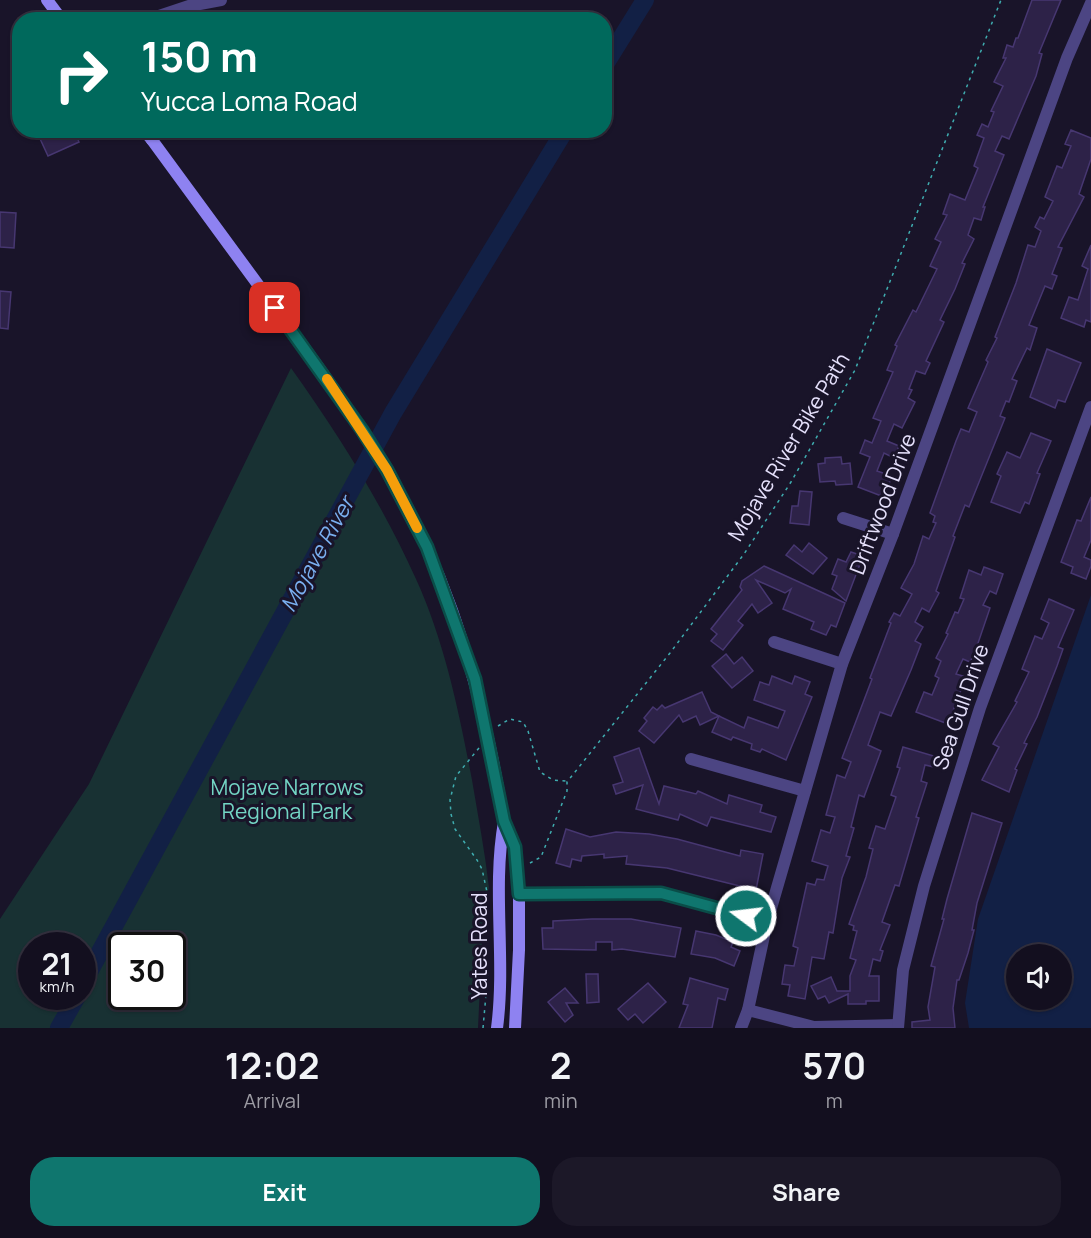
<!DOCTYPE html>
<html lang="en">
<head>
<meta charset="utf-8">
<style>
	body { margin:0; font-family:Manrope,sans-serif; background:#1c1828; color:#f1f3f6; height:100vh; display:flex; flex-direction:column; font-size:22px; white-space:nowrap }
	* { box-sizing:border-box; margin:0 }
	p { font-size:20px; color:#9d9ca4 }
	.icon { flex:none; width:33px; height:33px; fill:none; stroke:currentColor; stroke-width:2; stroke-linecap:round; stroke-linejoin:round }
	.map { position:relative; height:1028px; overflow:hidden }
	.drawer { display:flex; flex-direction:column; background:#130f1f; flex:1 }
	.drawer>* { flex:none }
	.banner { position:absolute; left:12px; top:12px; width:600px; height:126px; border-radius:24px; box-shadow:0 2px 4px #0004,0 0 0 2px #322f3d; background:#00695c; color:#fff; overflow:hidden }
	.controls { position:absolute; left:1006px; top:944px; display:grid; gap:12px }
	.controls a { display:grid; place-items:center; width:66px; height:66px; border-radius:50%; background:#130f1f; box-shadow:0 2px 4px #0004,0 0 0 2px #322f3d; font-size:30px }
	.speed { position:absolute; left:18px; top:932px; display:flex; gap:12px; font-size:30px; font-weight:700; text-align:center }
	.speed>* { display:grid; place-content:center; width:78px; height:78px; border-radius:50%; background:#130f1f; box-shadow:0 2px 4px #0004,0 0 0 2px #322f3d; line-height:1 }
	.speed small { font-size:15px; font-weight:400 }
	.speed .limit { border:3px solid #111; border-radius:9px; background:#fff; color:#111 }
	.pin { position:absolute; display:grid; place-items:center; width:51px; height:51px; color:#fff; margin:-26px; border-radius:12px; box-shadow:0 3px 9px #0006 }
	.me { position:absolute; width:66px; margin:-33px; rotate:285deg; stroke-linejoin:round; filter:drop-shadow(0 0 4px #0008) }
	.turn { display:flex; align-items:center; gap:21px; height:126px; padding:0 30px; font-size:27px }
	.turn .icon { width:78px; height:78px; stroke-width:2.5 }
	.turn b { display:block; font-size:42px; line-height:51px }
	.eta { display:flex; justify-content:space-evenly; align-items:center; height:102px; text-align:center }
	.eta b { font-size:36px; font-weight:700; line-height:42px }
	.button { display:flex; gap:12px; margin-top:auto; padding:12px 30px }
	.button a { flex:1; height:69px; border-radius:24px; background:#0f766e; color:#fff; font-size:24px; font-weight:700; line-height:69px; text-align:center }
	.button a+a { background:#1c1828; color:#f1f3f6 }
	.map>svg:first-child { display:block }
</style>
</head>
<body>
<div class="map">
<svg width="1091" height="1028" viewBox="0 0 1091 1028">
	<rect width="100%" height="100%" fill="#191429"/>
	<path fill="#183133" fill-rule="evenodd" d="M291 368C339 435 382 504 416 579 445 643 459 712 472 780 478 816 485 852 489 888L484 903 478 1028H0V919L89 784ZM32 945H82V996H32ZM122 945H172V996H122Z"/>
	<path fill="#122045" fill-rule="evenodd" d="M1091 595V1028H969L965 1003 978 919ZM1017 954H1062V999H1017Z"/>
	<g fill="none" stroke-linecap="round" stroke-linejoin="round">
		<g stroke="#122045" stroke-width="18">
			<polyline points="604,66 645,0"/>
			<polyline points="82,985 393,413 565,130"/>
			<polyline points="59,1028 77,996"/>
		</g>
	</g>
	<g fill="#2d2248" stroke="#473771" stroke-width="1.5">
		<polygon points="1032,0 1061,0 1039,53 1042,54 1036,76 1009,139 1002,136 995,151 1004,155 983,207 985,207 981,220 974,218 968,235 974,239 962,263 965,264 955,289 940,320 944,322 926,361 930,363 925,374 916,371 909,389 912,390 908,398 915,402 902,428 894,424 887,441 899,446 894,458 884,453 877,471 892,476 884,497 858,487 870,457 860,453 865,440 872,443 881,421 873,418 893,372 887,370 897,346 895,345 913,310 916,312 937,269 930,266 941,242 935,239 947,215 943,214 950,194 965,200 978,168 974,166 984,138 977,135 982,124 988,127 994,112 991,111 1003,86 994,82 1006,58 1003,58 1007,45 1013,47 1016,38 1018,38"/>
		<polygon points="36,130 74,130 79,142 48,156"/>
		<polygon points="1071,130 1091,138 1091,159 1079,194 1084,197 1058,247 1062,248 1052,274 1057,276 1052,289 1045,286 1029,325 1037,328 1030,350 1027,348 1012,379 1017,381 1009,402 1006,401 1000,416 1005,418 969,507 965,505 953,536 955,537 936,591 939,593 929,612 922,608 915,622 923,627 915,641 921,644 911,670 891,716 880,712 868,745 881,751 864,797 859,795 851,827 854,828 846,856 850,857 842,878 833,933 829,932 824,959 812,957 805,999 788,996 790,985 782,984 785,965 794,966 798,948 793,946 807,883 815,885 817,879 824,880 828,866 812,861 821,830 830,833 835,817 826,815 837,775 845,778 851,762 842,758 872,679 870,678 891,623 889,622 894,613 900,616 912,594 901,588 914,564 923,536 929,539 936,523 933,522 935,516 930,513 956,441 961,429 969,432 977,412 968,408 988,362 986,360 997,338 995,337 1016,283 1028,245 1035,247 1041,231 1035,227 1040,217 1044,219 1053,201 1045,197 1057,166 1062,168 1071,146 1065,144"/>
		<polygon points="0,212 16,213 14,248 0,247"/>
		<polygon points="1091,245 1091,322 1086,320 1084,327 1061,318 1069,297 1078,300 1088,269 1082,266"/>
		<polygon points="0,291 11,292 8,329 0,328"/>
		<polygon points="1047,349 1081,363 1065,402 1058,400 1055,408 1030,397"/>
		<polygon points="1031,433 1051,441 1037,473 1040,474 1029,504 1025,502 1020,513 991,502 1001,476 997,474 1007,452 1020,458"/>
		<polygon points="841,457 842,464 850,463 852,484 836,485 835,481 820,482 818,464 825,463 825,458"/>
		<polygon points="800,491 812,492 809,525 790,523 792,506 798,506"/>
		<polygon points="1091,497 1091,540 1084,557 1091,560 1091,566 1086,579 1071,573 1073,567 1061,562 1077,520 1081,521"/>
		<polygon points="809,543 827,558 813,574 786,555 794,545 802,552"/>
		<polygon points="851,552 863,556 846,601 832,589 837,576 832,574 838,559 846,562"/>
		<polygon points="764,566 845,603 836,627 831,625 826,635 811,629 814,622 783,609 791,589 785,593 756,580 772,603 758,613 752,604 738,621 743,625 723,650 711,641 717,634 711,629 742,590 740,587 742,581"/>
		<polygon points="984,567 1003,574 996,594 990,591 983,605 990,608 975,652 970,662 963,659 956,674 966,677 948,724 916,712 924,692 932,695 939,678 935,676 941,661 936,658 948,634 946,633 955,612 958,613 964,599 960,598 969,570 981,575"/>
		<polygon points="1049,599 1074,610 1058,647 1063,649 1057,666 1037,717 1024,743 1027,744 1015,769 1017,770 1009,792 982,780 999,747 993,744 1017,702 1015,701 1029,672 1022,669 1035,636 1042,639 1049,623 1041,619"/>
		<polygon points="726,654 734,664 742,657 753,671 732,688 712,666"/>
		<polygon points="772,676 792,684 795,676 810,682 805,694 812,697 786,760 762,749 760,752 751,749 752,744 733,737 731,740 712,732 719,716 744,728 748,717 778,728 785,711 754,700 760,682 769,685"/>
		<polygon points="702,692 711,712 719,716 700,725 696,716 683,722 679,715 654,743 639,731 647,721 644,718 653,707 657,710 662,705 665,708"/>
		<polygon points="903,747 937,757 934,767 925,765 921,781 927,783 916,817 919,818 899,886 895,885 882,922 890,925 880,950 883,951 880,961 873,959 869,976 879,976 879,1001 866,1001 866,1004 848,1004 848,994 829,1003 825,996 818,999 811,986 831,977 837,991 850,991 850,976 856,960 850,958 857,931 853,930 854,926 849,924 866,877 873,849 869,848 876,826 885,829 896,797 891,795 900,768 897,767"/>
		<polygon points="639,748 659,804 664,786 696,794 698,791 727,804 729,795 762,805 760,812 776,817 771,832 711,817 707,826 680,814 678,820 636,809 643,785 616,794 613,785 623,782 614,757"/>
		<polygon points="972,813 1002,823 977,903 972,930 974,930 968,953 959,980 957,980 953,1008 955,1028 912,1028 912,1022 930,1020 928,1007 935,967 931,966 944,919 942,919 947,899"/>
		<polygon points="566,829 590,837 616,832 649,834 677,839 740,856 741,850 763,854 756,890 667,868 626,864 627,856 604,858 604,854 582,856 581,861 572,859 570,867 556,863"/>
		<polygon points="592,919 631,919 681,928 675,957 622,949 612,950 612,942 596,942 596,950 543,949 542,928 553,928 553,921"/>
		<polygon points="696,931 716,935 733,942 731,947 740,951 734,966 715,958 691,954"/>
		<polygon points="586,974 598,974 599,1002 587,1003"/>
		<polygon points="690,978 728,989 725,1000 718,998 712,1028 679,1028 688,1005 683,1004"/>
		<polygon points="648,983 666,1002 643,1023 635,1014 628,1020 618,1009"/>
		<polygon points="565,988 578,1003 566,1003 573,1015 565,1022 548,1002"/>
	</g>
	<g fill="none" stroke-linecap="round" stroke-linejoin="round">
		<g stroke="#3fadb0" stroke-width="1.5" stroke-dasharray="3 4.5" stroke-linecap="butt">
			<polyline points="498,726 510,719 523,722 528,731 540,772 553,780 566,781"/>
			<polyline points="479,748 456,776 450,800 451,814 455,829 477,860 482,869 487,892"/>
			<polyline points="530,863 541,857 567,791 567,782 670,653 744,554 791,482 855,370 1001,0"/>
			<polyline points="483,1028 488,972"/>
		</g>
		<g stroke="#4c4583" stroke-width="12">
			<polyline points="147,20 189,6 221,0"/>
			<polyline points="843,518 893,534"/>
			<polyline points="774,642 842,664"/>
			<polyline points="691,759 805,791"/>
			<polyline points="519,894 661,893 767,922"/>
			<polyline points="748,1010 814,1027 898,1025"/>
			<polyline points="741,1028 748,1010 767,922 842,664 893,534 1067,58 1091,3"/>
			<polyline points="898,1028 903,970 924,886 980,708 1091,407"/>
		</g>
		<g stroke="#8e82f1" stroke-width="12">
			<polyline points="47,0 62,20"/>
			<polyline points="144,130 152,140"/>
			<polyline points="504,821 515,847 519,894 519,950 515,1028"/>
			<path d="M497 1028C506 960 492 889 504 822"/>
		</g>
		<path stroke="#8e82f1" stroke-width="12" d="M152 140C195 199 238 258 281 316 335 389 389 463 426 546 466 634 488 726 504 821"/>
	</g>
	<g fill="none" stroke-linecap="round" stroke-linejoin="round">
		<g stroke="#0a4d48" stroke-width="15">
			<polyline id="route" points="275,308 362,430 387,470 427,547 475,679 504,821 515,847 519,894 661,893 746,916"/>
		</g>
		<use href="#route" stroke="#0f766e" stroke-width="10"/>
		<polyline stroke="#f59e0b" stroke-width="10" points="327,379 387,470 417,528"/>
	</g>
	<g text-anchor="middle" stroke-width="6" stroke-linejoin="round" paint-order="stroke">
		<g font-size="21" fill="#e5e0fb" stroke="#191429">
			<text transform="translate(789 447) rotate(-59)" y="7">Mojave River Bike Path</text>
			<text transform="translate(883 504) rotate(-69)" y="7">Driftwood Drive</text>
			<text transform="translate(961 707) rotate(-71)" y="7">Sea Gull Drive</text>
			<text transform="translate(480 946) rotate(-90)" y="7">Yates Road</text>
		</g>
		<g font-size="21" fill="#73d5c4" stroke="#191429">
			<text x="287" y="795">Mojave Narrows<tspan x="287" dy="24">Regional Park</tspan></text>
		</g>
		<g font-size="22" font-style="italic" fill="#7aaff0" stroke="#191429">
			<text transform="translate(317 554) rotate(-61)" y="8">Mojave River</text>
		</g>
	</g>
</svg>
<div class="controls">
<a><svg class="icon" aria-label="sound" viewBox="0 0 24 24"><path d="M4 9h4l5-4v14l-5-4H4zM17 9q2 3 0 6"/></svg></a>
</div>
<div class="speed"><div>21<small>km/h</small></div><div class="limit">30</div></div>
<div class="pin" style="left:275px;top:308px;background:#d93025"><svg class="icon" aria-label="arrive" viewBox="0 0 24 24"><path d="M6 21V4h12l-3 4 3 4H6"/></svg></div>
<svg class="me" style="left:746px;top:916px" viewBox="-20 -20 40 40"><circle r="17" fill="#0f766e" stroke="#fff" stroke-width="3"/><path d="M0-11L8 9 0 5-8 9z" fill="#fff"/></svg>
<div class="banner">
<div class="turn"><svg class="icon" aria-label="right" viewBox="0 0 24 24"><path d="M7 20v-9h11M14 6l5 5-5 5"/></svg><div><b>150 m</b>Yucca Loma Road</div></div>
</div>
</div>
<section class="drawer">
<div class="eta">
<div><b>12:02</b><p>Arrival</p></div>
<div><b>2</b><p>min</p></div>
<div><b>570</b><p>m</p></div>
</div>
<div class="button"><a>Exit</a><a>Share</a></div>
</section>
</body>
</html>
